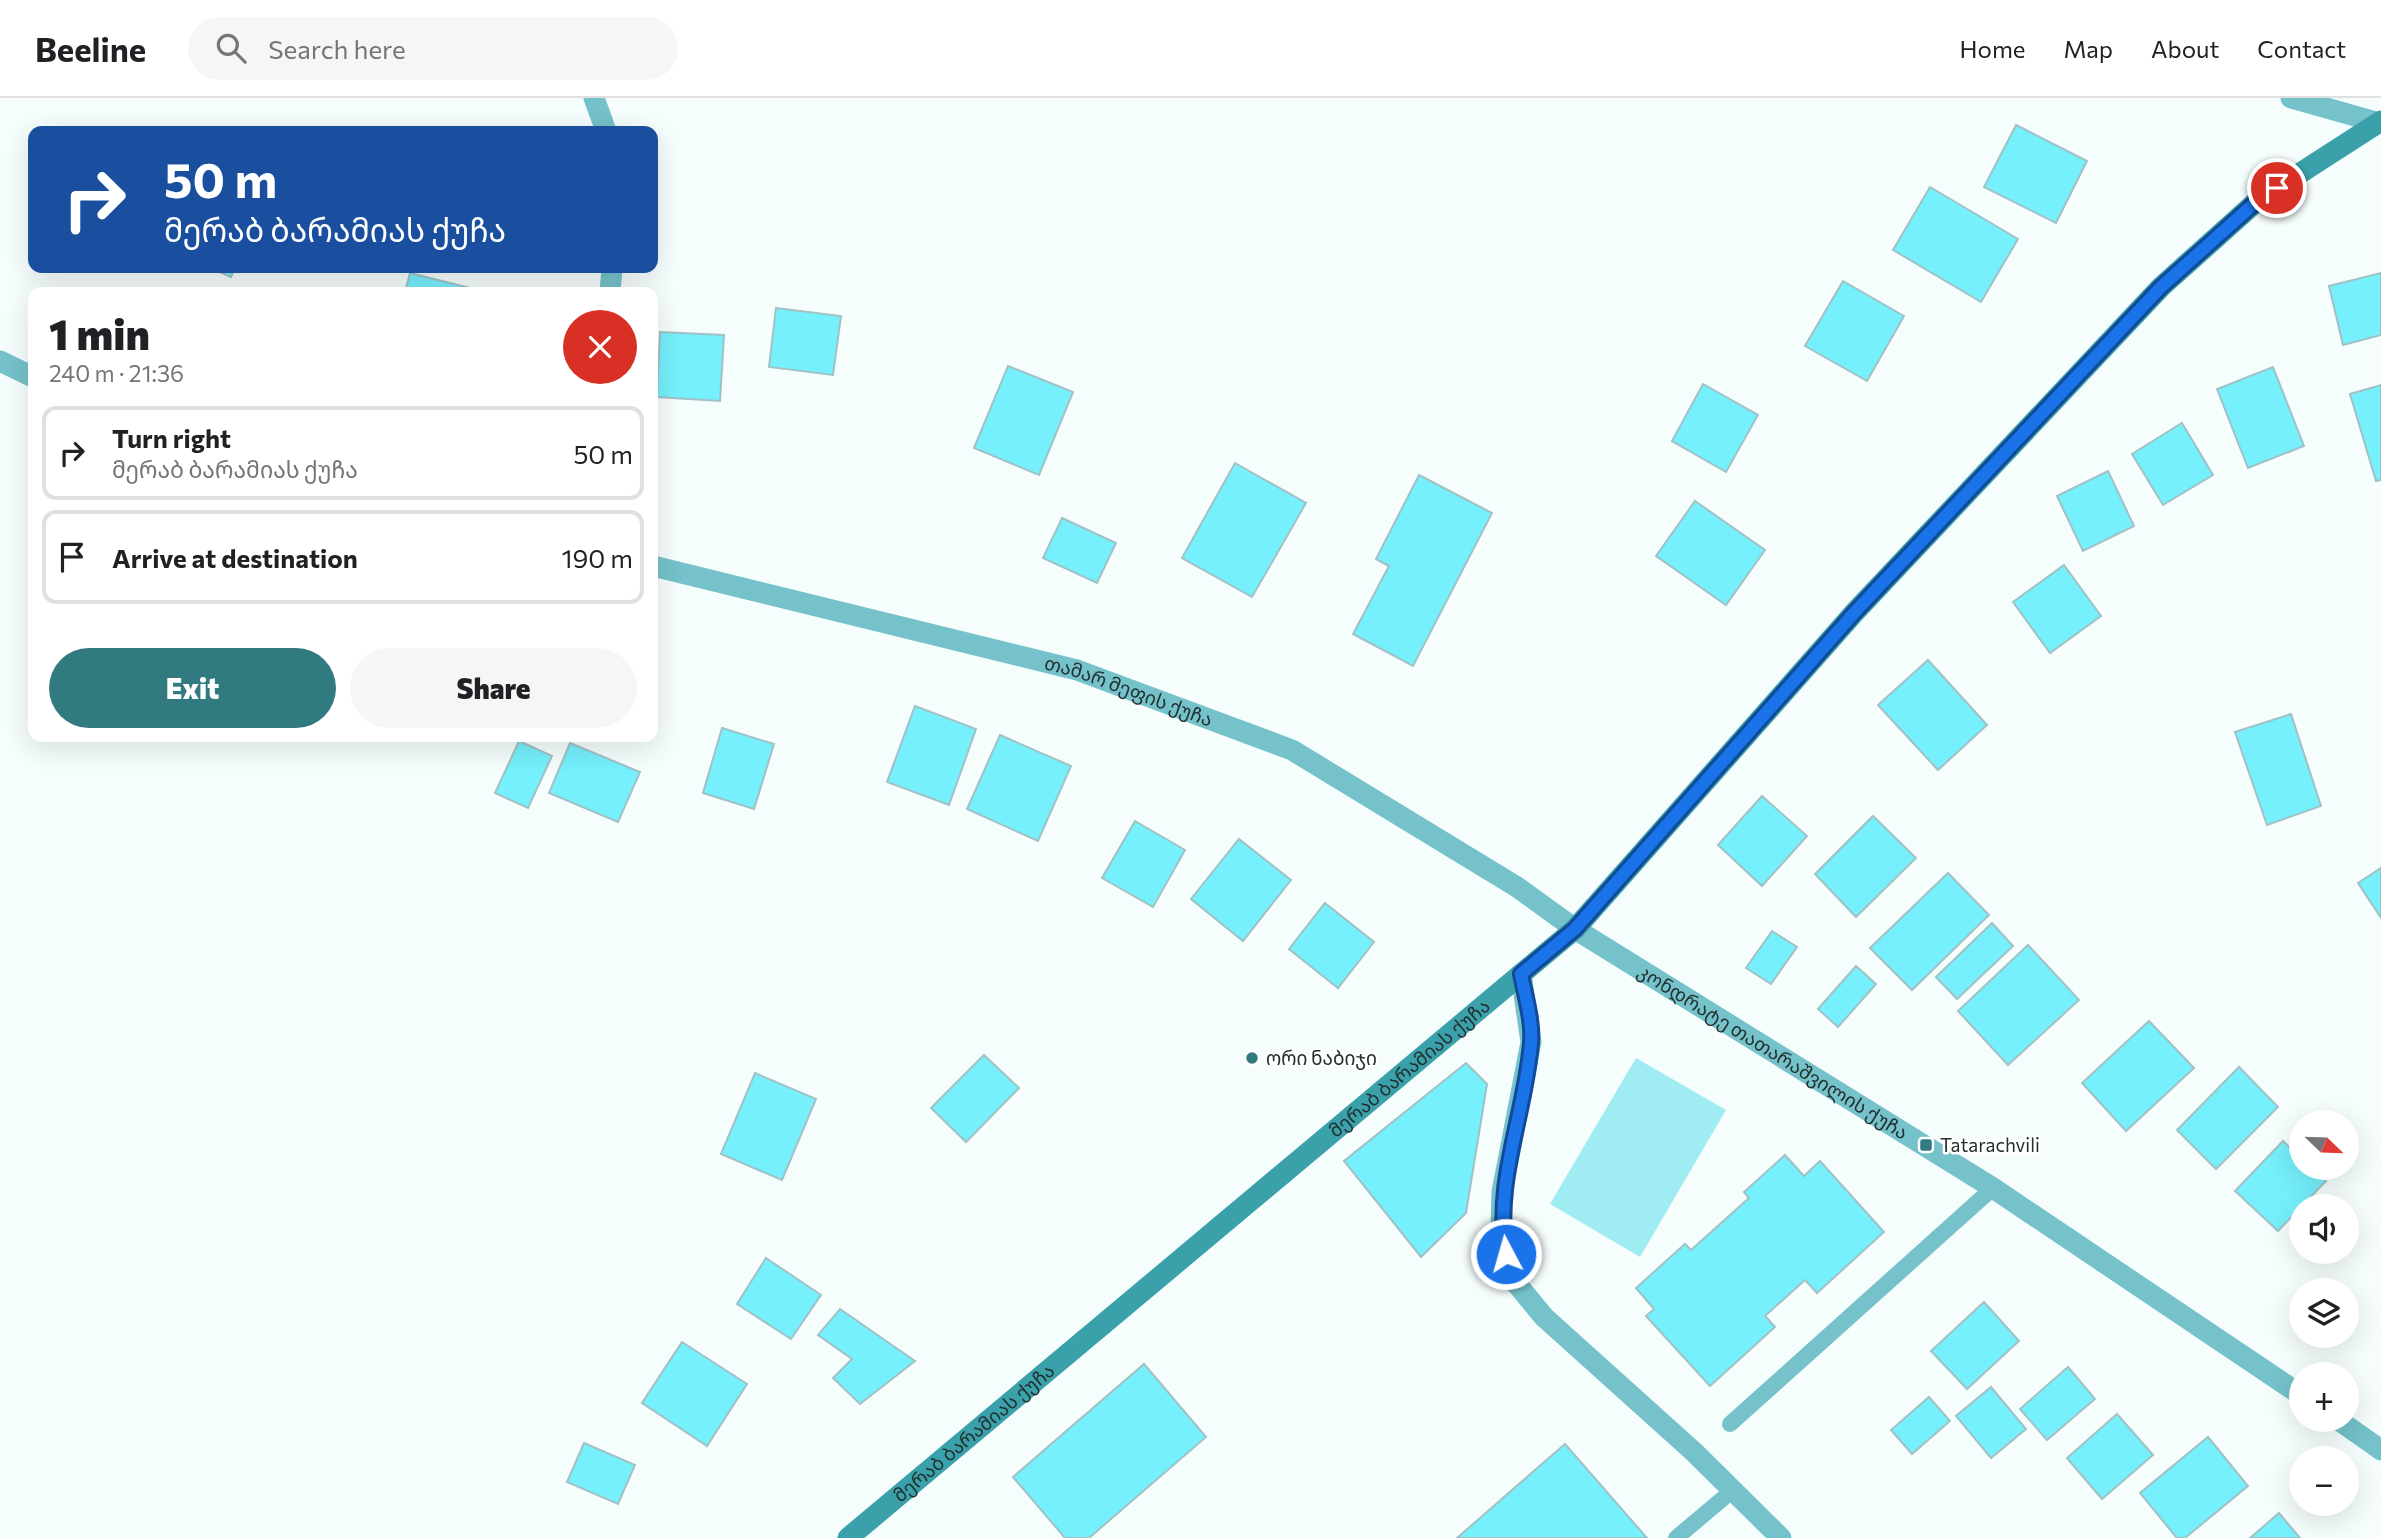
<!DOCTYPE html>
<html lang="en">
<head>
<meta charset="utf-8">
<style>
	body { margin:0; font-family:Commissioner,"Noto Sans Georgian",sans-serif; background:#f6f6f6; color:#202124; height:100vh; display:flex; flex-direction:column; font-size:26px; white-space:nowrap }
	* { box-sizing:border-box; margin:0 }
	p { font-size:23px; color:#757577 }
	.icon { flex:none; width:38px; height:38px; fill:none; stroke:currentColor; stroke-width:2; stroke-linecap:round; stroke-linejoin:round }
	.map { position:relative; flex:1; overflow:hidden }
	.sheet { position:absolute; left:28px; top:189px; width:630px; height:455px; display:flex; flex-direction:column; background:#fff; border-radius:14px; box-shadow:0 7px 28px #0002 }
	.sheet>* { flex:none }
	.hud { position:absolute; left:28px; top:28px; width:630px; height:147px; border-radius:14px; box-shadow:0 7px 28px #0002; background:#1a4fa0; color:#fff; overflow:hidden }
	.needle { width:46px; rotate:113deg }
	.fabs { position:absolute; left:2289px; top:1012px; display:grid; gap:14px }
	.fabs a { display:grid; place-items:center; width:70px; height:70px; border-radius:50%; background:#fff; box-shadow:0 7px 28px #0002; font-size:35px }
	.pin { position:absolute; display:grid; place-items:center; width:60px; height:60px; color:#fff; margin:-30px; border:4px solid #fff; border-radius:50%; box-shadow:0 2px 7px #0007 }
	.me { position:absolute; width:77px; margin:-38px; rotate:354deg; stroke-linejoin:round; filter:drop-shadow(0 0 5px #0008) }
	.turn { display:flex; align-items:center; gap:24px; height:147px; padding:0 21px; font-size:32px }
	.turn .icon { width:91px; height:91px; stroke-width:2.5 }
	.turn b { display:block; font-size:49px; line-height:60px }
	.round { display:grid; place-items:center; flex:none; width:74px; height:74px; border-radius:37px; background:#f6f6f6 }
	.headline { display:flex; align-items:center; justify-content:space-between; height:119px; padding:0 21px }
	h1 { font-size:42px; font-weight:800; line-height:52px }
	.button { display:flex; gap:14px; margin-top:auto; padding:14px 21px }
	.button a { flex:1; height:80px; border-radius:42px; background:#317a80; color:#fff; font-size:28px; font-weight:800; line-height:80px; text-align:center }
	.button a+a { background:#f6f6f6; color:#202124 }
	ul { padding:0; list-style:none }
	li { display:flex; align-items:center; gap:21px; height:94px; margin:0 14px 10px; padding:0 7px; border:4px solid #e0e0e0; border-radius:14px }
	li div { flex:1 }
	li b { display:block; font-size:26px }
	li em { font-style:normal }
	header { display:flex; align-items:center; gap:42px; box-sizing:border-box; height:98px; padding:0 35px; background:#fff; border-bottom:2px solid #e0e0e0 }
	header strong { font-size:33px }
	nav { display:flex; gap:38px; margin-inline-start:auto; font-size:24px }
	.search { width:490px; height:63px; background:#f6f6f6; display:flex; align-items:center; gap:18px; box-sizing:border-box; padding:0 24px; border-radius:38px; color:#757577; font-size:26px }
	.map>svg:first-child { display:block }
</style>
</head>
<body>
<header>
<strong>Beeline</strong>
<div class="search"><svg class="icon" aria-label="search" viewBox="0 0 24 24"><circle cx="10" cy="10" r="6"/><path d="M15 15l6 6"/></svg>Search here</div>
<nav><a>Home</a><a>Map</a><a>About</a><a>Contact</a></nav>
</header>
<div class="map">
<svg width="2381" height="1440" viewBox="0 0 2381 1440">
	<rect width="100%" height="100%" fill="#f6fdfd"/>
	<polygon fill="#a0ecf3" points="1636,960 1726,1012 1640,1159 1550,1106"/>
	<g fill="#75f0fc" stroke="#a0c2c5" stroke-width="2">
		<polygon points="2016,27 2087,63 2056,125 1984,89"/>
		<polygon points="1930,89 2018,141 1981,204 1893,152"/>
		<polygon points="210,170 235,170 231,179"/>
		<polygon points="410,175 474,191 473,194 405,194"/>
		<polygon points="2381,175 2381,237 2343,247 2329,188"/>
		<polygon points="1843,183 1904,218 1867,283 1805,248"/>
		<polygon points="776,210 841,218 833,277 769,269"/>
		<polygon points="660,234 724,237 720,303 657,299"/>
		<polygon points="1008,268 1073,294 1039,377 974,350"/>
		<polygon points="2273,269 2304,348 2248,370 2217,291"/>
		<polygon points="1703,286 1758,317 1726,374 1672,343"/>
		<polygon points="2381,287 2381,382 2376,383 2350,296"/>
		<polygon points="2182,325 2213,377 2163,407 2132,356"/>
		<polygon points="1235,365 1306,405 1252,499 1182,460"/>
		<polygon points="2108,373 2134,428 2083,453 2057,398"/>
		<polygon points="1419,377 1492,415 1413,568 1353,536 1389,468 1376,461"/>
		<polygon points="1695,403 1765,452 1726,507 1656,458"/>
		<polygon points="1062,420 1116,445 1097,485 1043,460"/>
		<polygon points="2064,467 2101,518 2050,555 2013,504"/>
		<polygon points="1928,562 1987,627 1938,672 1878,607"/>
		<polygon points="915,608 976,631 949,707 887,684"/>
		<polygon points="2291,616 2321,708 2267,727 2235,634"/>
		<polygon points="722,630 774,646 754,711 703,695"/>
		<polygon points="1000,637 1071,668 1038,743 967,711"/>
		<polygon points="519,643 552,658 528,710 495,695"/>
		<polygon points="570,645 640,674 618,724 549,695"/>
		<polygon points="1762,698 1807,738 1762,788 1718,747"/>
		<polygon points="1873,718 1916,760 1856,819 1815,776"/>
		<polygon points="1135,723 1185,752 1153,809 1102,780"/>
		<polygon points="1239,741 1291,782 1243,843 1191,801"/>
		<polygon points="2381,770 2381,820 2358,785"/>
		<polygon points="1948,775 1989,817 1912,892 1870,850"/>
		<polygon points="1325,805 1374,844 1338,890 1289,851"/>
		<polygon points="1992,825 2013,848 1957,901 1936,879"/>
		<polygon points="1772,833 1797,849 1771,886 1746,870"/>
		<polygon points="2028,847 2079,902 2008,967 1958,913"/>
		<polygon points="1856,868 1876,886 1838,929 1818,911"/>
		<polygon points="2149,923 2194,970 2126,1033 2082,985"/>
		<polygon points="984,957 1019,990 966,1044 931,1010"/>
		<polygon points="1466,965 1487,986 1466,1115 1421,1159 1344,1063"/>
		<polygon points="2239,969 2278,1009 2216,1071 2177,1032"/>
		<polygon points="755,975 816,1001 782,1082 721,1056"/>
		<polygon points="2283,1043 2301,1060 2301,1069 2311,1069 2326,1083 2278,1133 2235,1093"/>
		<polygon points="1785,1057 1804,1078 1820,1063 1884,1134 1817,1195 1805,1182 1765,1218 1775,1229 1710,1288 1646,1218 1654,1211 1636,1190 1685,1146 1691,1152 1749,1100 1744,1094"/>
		<polygon points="766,1160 821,1197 791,1241 737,1206"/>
		<polygon points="1984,1204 2019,1243 1967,1291 1931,1253"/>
		<polygon points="840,1211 915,1263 860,1306 833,1280 852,1261 818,1237"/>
		<polygon points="682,1244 747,1286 707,1348 642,1305"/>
		<polygon points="1144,1266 1206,1339 1089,1440 1065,1440 1013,1379"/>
		<polygon points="2068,1269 2095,1301 2047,1342 2020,1311"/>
		<polygon points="1991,1289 2026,1331 1991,1360 1956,1318"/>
		<polygon points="1929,1299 1950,1323 1912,1356 1891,1332"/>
		<polygon points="2117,1316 2153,1357 2102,1401 2067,1360"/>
		<polygon points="2208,1339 2248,1388 2185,1440 2177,1440 2140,1395"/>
		<polygon points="584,1345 635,1367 618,1406 567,1384"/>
		<polygon points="1565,1346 1647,1440 1457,1440"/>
		<polygon points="2279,1415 2300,1440 2250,1440"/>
	</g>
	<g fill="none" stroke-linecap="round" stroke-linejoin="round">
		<g stroke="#75c2ca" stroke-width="16">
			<polyline points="1730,1326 1993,1090"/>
			<polyline points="1676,1440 1733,1392"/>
		</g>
		<g stroke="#75c2ca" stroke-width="21">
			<polyline points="594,0 606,33"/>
			<polyline points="2291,0 2376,24"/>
			<polyline points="610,194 612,170"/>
			<polyline points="0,263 33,279"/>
			<path id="s1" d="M653 468 1077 572 1292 652 1517 789 1575 831 1993 1090 2301 1297"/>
			<polyline points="1521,876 1531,944 1502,1094 1501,1130 1506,1156 1516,1185 1544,1219 1694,1354 1781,1440"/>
			<polyline points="2337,1321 2381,1352"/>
		</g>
		<path stroke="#3aa1aa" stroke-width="21" id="s2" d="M848 1440 1575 831 1854 515 2161 189 2257 103 2381 23"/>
	</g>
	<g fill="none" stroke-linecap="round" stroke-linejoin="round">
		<g stroke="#114b97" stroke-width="18">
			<path id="route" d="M1506 1156C1494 1083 1525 1017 1531 945 1533 923 1525 898 1521 876L1575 831 1854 515 2161 189 2257 103 2277 90"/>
		</g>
		<use href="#route" stroke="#1a73e8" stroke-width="12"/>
	</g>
	<g fill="#317a80" stroke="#fff" stroke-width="2.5">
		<circle cx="1252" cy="960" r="7"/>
		<rect x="1919" y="1040" width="14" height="14" rx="3.5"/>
	</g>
	<g text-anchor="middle" stroke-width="5" stroke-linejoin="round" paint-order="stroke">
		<g font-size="19" fill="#233031" stroke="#fff">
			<text dy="7" stroke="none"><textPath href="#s1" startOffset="492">თამარ მეფის ქუჩა</textPath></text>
			<text dy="7" stroke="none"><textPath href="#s1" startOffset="1234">კონდრატე თათარაშვილის ქუჩა</textPath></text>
			<text dy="7" stroke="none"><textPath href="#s2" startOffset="732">მერაბ ბარამიას ქუჩა</textPath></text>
			<text dy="7" stroke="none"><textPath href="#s2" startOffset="164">მერაბ ბარამიას ქუჩა</textPath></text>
		</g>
		<g font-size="19" fill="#233031" stroke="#fff" text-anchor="start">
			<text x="1266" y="967">ორი ნაბიჯი</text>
			<text x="1940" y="1054">Tatarachvili</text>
		</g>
	</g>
</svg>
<div class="fabs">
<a><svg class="needle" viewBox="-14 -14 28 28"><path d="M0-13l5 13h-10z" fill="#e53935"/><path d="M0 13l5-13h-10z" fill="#757577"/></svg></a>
<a><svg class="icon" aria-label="sound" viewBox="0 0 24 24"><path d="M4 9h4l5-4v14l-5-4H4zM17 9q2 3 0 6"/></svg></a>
<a><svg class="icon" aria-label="layers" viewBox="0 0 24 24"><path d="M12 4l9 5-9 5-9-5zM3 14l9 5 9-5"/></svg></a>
<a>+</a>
<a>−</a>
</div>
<div class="pin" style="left:2277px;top:90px;background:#d93025"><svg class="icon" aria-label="arrive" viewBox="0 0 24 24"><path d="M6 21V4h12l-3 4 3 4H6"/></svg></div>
<svg class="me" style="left:1506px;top:1156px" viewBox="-20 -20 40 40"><circle r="17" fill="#1a73e8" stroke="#fff" stroke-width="3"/><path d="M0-11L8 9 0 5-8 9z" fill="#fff"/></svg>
<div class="hud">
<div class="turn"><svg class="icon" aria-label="right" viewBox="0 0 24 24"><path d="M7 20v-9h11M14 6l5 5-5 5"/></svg><div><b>50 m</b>მერაბ ბარამიას ქუჩა</div></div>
</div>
<section class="sheet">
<div class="headline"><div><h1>1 min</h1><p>240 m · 21:36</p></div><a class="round" style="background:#d93025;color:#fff"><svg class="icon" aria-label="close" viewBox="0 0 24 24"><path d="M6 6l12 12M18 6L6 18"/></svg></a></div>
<ul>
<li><svg class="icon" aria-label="right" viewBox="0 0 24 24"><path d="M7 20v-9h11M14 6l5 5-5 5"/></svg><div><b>Turn right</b><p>მერაბ ბარამიას ქუჩა</p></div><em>50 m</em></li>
<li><svg class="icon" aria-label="arrive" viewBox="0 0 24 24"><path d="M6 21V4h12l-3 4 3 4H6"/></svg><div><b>Arrive at destination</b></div><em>190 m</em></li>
</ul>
<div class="button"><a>Exit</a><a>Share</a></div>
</section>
</div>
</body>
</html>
